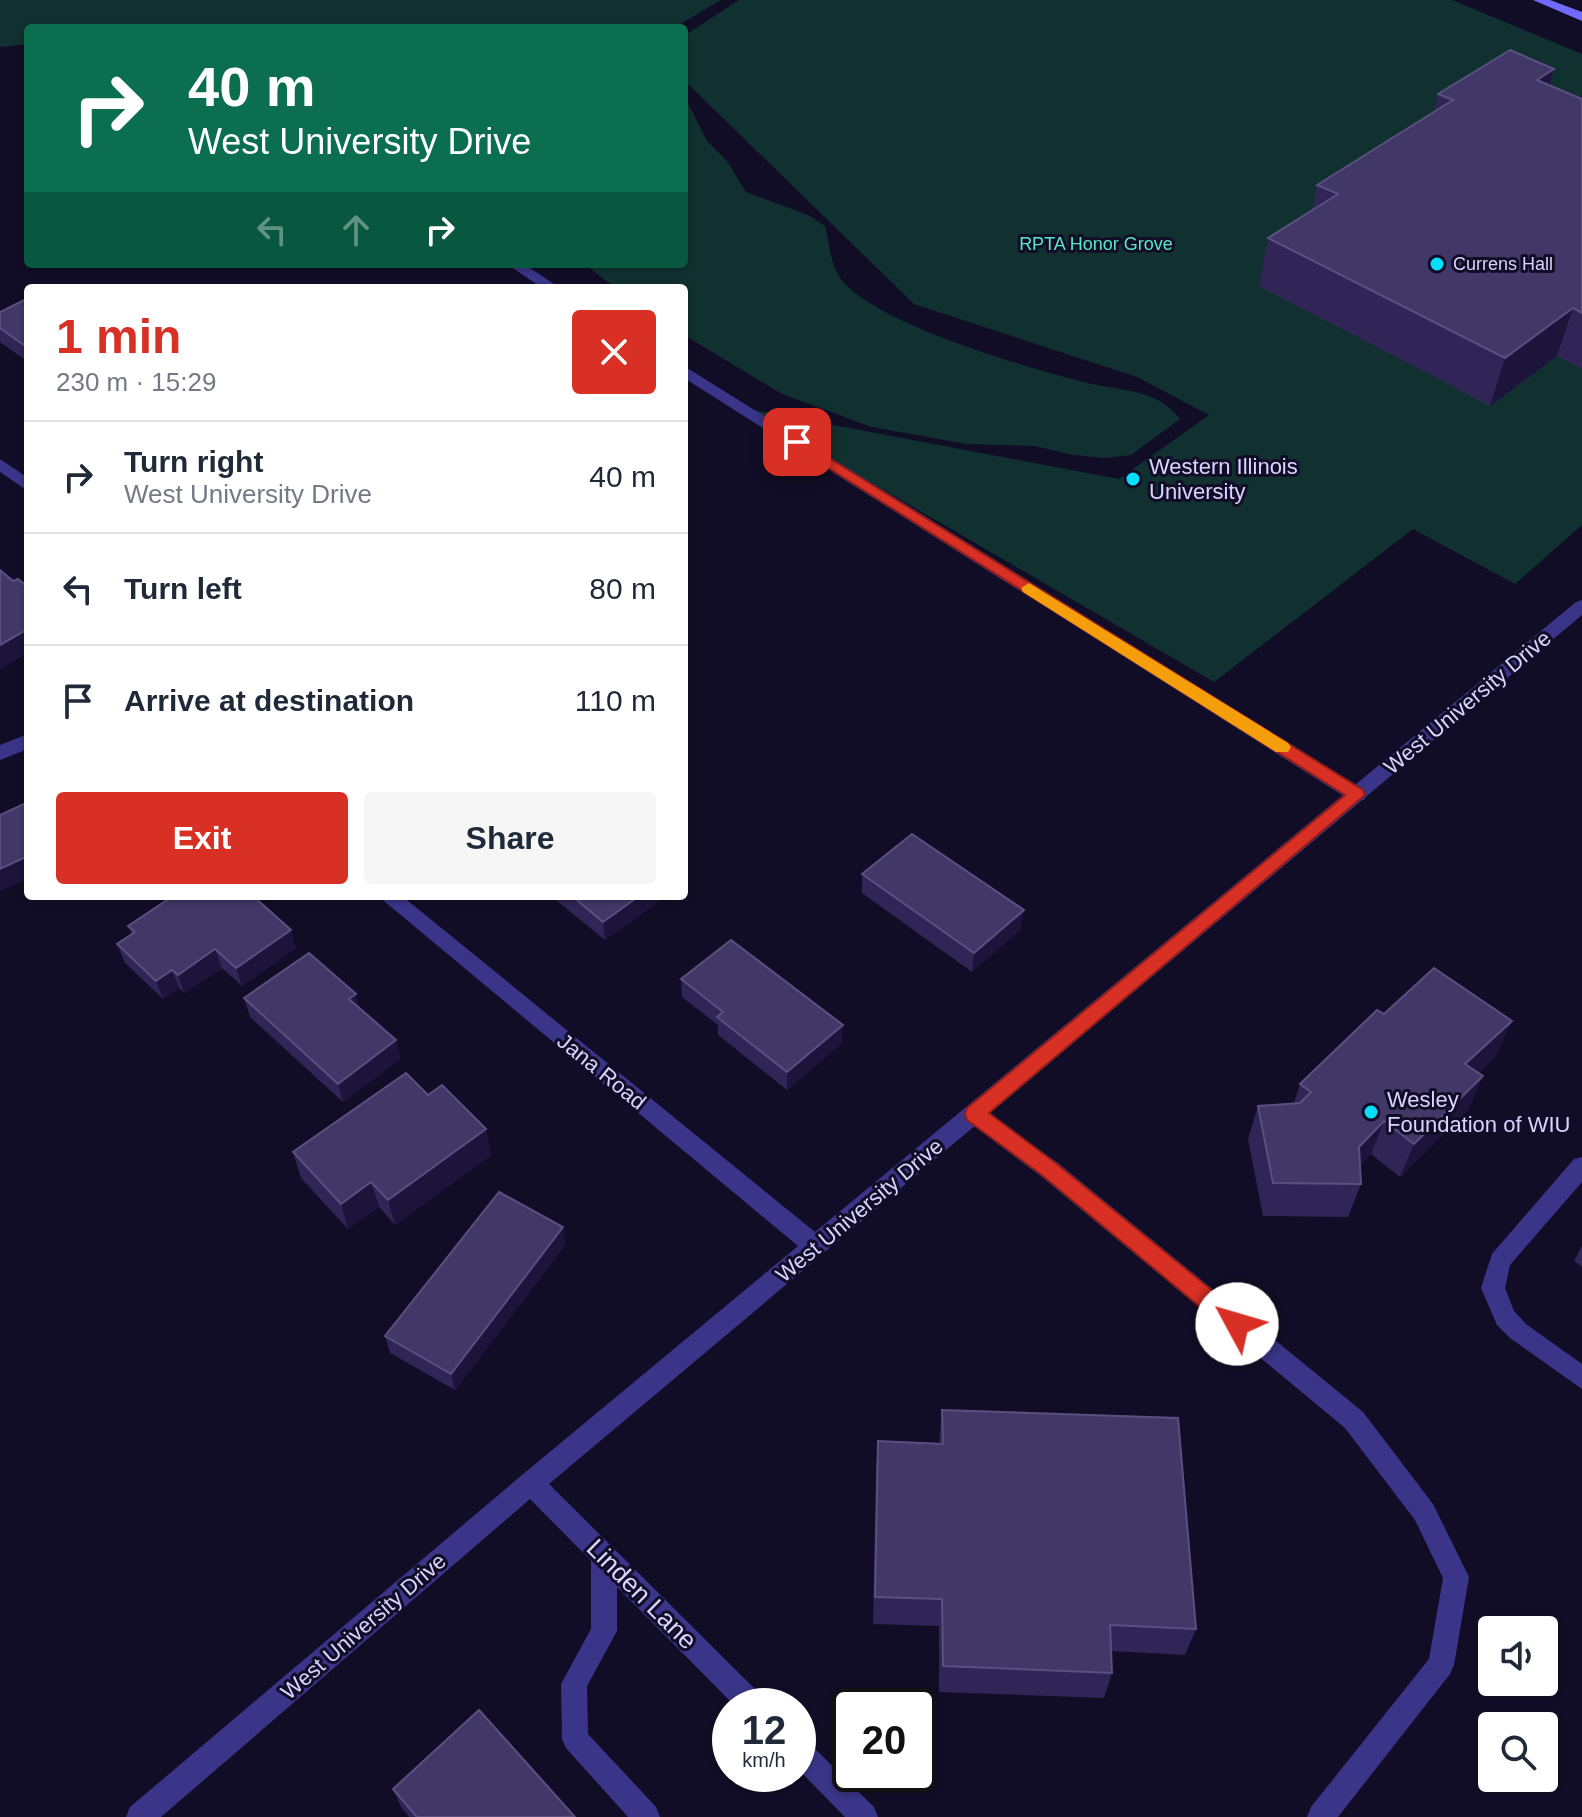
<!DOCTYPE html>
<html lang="en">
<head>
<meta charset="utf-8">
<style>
	body { margin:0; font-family:Arial,sans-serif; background:#f6f6f7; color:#1f2937; height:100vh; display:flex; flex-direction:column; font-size:30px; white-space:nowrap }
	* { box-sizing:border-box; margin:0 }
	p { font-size:26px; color:#747a83 }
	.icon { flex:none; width:44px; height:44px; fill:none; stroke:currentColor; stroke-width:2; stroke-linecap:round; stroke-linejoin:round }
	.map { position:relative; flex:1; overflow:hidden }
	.panel { position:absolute; left:24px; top:284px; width:664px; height:616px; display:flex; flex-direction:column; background:#fff; border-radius:8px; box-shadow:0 2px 6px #0004 }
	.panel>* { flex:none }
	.hud { position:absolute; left:24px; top:24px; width:664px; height:244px; border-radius:8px; box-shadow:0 2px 6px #0004; background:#0b6e4f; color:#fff; overflow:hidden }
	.controls { position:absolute; left:1478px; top:1616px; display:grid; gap:16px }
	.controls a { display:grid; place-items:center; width:80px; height:80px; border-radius:8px; background:#fff; box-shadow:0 2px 6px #0004; font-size:40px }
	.speed { position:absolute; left:712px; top:1688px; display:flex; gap:16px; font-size:40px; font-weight:700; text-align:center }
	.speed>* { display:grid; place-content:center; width:104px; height:104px; border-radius:50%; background:#fff; box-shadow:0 2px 6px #0004; line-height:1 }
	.speed small { font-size:20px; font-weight:400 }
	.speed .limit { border:4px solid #111; border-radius:12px; background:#fff; color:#111 }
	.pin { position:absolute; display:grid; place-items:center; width:68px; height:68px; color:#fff; margin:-34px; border-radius:16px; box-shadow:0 4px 12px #0006 }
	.me { position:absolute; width:88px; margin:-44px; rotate:309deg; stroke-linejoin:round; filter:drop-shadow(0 0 6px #0008) }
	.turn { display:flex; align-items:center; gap:28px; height:168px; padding:0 32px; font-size:36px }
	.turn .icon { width:104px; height:104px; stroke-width:2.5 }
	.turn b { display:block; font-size:56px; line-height:68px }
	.lanes { display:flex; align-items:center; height:76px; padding:0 32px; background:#0003; justify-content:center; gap:40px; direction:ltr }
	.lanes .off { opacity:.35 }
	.round { display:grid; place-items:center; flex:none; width:84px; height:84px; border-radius:8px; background:#f6f6f7 }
	.overview { display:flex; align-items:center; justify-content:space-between; height:136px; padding:0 32px }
	h1 { font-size:48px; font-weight:700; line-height:60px; color:#d93025 }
	.button { display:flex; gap:16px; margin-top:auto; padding:16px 32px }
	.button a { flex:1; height:92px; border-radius:8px; background:#d93025; color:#fff; font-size:32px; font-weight:700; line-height:92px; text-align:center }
	.button a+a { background:#f6f6f7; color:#1f2937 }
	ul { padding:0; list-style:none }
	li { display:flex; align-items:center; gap:24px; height:112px; padding:0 32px; border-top:2px solid #e0e1e3 }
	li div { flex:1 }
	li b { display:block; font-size:30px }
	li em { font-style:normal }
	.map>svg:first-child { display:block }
</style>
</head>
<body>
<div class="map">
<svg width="1582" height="1817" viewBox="0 0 1582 1817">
	<rect width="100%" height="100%" fill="#120d27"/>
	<g fill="#103130">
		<polygon points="0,0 721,0 674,28 28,28 28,44 0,47"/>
		<polygon points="739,0 1452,0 1582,54 1582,525 1515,584 1413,529 1214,682 743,408 1119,479 1209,415 1137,377 914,304 684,80 684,36"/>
		<path d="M684 103 689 105 707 141 727 161 746 192 808 215 825 226C829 240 830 260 837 273 863 322 1038 371 1092 384 1124 391 1159 390 1180 419L1131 455 1105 458 1073 455 1035 446 967 444 872 427 782 394 684 335V288H616L584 264H684Z"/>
	</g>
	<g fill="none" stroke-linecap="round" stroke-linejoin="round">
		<g fill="#3a3588" fill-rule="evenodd">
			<polygon points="507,264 524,264 560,288 542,288"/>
			<polygon points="684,366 1364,790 1367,795 1364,800 1350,800 684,378"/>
			<polygon points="974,1105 1058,1163 1363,1412 1433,1504 1469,1577 1454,1665 1450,1674 1338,1817 1307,1817 1311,1807 1429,1659 1443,1578 1415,1520 1345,1428 1042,1177 966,1120 963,1114 966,1108"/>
			<polygon points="604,1544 613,1547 617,1556 617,1631 587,1686 588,1734 656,1807 660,1817 628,1817 566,1748 562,1739 561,1684 591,1629 591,1556 595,1547"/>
		</g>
		<g fill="#3a3588" fill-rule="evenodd">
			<polygon points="0,459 28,478 28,491 0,472"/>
			<polygon points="1582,600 1582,615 549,1484 763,1697 767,1706 735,1706 530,1499 161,1817 126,1817 130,1807 522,1475 798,1246 378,896 402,896 815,1232 1576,602"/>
			<polygon points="28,734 28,749 0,760 0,745"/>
			<polygon points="1582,1157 1582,1182 1510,1265 1505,1288 1514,1311 1526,1324 1582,1364 1582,1389 1510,1338 1497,1325 1481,1288 1492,1254 1574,1159"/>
			<polygon points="798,1737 807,1741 874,1807 878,1817 845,1817 798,1769"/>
		</g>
		<polygon fill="#716aff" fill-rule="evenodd" points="1533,0 1550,0 1582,12 1582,21"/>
	</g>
	<g fill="#302556">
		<polygon points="1550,86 1582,99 1582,369 1557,356 1490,406 1259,286 1268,238 1312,211 1317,185 1434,112 1438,94"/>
		<polygon points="28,298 28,362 0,342 0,312"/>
		<polygon points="862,874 1021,929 972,972 862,893"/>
		<polygon points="551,896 666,896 605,940"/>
		<polygon points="128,926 296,948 242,986 222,968 184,993 179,988 163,999 125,963 117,944 132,935"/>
		<polygon points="681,979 842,1043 787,1090 718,1035 718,1025 682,997"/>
		<polygon points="244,998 401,1058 343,1102 250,1017"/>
		<polygon points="1384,1014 1497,1055 1478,1073 1483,1076 1468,1110 1400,1177 1371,1154 1360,1166 1361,1184 1348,1217 1263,1216 1248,1139 1258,1106 1294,1103 1300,1084"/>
		<polygon points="428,1095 486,1129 491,1155 395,1225 379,1207 348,1229 301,1178 293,1152"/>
		<polygon points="566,1244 455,1390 390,1353 385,1336"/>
		<polygon points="1582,1246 1582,1267 1574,1261"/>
		<polygon points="942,1410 1196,1629 1185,1655 1111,1651 1112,1673 1104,1698 939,1692 939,1626 873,1624 876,1470 878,1441 939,1443"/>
		<polygon points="393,1789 575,1817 409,1817 401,1807"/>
	</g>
	<g fill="#1c143b">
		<polygon points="1554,69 1541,116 1537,80"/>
		<polygon points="1573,308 1557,356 1490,406 1505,358"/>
		<polygon points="28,629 28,653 0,669 0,645"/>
		<polygon points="28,856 28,879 0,891 0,869"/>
		<polygon points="639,896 666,896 605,940 603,922"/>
		<polygon points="1024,910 1021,929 972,972 974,953"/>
		<polygon points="291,930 296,948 242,986 236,968"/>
		<polygon points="215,949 222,968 184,993 178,975"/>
		<polygon points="172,970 179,988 163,999 156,981"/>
		<polygon points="356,994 361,1012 349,999"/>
		<polygon points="1512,1021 1497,1055 1451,1098 1465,1064"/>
		<polygon points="843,1025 842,1043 787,1090 787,1072"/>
		<polygon points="396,1040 401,1058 343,1102 338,1084"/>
		<polygon points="1483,1076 1468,1110 1400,1177 1414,1144"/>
		<polygon points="1384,1121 1371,1154 1347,1180 1359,1147"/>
		<polygon points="486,1129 491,1155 395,1225 388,1200"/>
		<polygon points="371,1182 379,1207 348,1229 341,1204"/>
		<polygon points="563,1227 566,1244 455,1390 451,1374"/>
	</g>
	<g fill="#423868" stroke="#5a5080" stroke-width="2">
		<polygon points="1510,50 1554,69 1537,80 1582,99 1582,313 1573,308 1505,358 1268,238 1338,194 1317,185 1453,100 1438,94"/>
		<polygon points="28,298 28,348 0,328 0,312"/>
		<polygon points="0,570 13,581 18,579 28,587 28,629 0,645"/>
		<polygon points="28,802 28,856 0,869 0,815"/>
		<polygon points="912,834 1024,910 974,953 862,874"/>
		<polygon points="173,896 253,896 291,930 236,968 215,949 178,975 172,970 156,981 117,944 135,932 128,926"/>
		<polygon points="572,896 639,896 603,922"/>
		<polygon points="731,940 843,1025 787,1072 717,1017 723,1012 681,979"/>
		<polygon points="309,953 356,994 349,999 396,1040 338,1084 244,998"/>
		<polygon points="1434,968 1512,1021 1465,1064 1483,1076 1414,1144 1384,1121 1359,1147 1361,1184 1273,1183 1258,1106 1300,1103 1311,1092 1300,1084 1377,1010 1384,1014"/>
		<polygon points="406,1073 428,1095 442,1085 486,1129 388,1200 371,1182 341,1204 293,1152"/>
		<polygon points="499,1192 563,1227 451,1374 385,1336"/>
		<polygon points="942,1410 1178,1418 1196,1629 1110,1625 1112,1673 943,1666 942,1599 875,1597 878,1441 943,1444"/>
		<polygon points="479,1710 575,1817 417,1817 393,1789"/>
	</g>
	<polygon fill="#d93025" stroke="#8d1f18" stroke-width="2" points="797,438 1363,790 1365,795 989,1113 1057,1164 1245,1317 1248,1324 1245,1331 1237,1333 1229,1331 1043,1176 967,1120 965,1114 967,1108 1345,795 792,445 789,442"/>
	<polygon fill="#f59e0b" points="1029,583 1288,743 1291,747 1288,752 1276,752 1023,592 1021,588"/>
	<g fill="#00dffe" stroke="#120d27" stroke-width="3">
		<circle cx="1437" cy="264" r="8"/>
		<circle cx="1133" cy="479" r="8"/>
		<circle cx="1371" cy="1112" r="8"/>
	</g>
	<g text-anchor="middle" stroke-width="6" stroke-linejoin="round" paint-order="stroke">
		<g font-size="18" fill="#57e7c6" stroke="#120d27">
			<text x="1096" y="250">RPTA Honor Grove</text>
		</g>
		<g font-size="18" fill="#d9d3ff" stroke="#120d27" text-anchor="start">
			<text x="1453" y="270">Currens Hall</text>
		</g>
		<g font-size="22" fill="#d9d3ff" stroke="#120d27" text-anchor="start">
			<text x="1149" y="474">Western Illinois<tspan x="1149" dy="25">University</tspan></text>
			<text x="1387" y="1107">Wesley<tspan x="1387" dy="25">Foundation of WIU</tspan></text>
		</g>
		<g font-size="22" fill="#d9d3ff" stroke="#120d27">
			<text transform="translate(1467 702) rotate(-40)" y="8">West University Drive</text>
			<text transform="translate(602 1071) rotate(39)" y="8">Jana Road</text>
			<text transform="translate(859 1210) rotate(-40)" y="8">West University Drive</text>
			<text transform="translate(363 1626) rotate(-41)" y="8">West University Drive</text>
		</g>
		<g font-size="26" fill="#d9d3ff" stroke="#120d27">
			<text transform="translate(642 1594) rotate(45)" y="9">Linden Lane</text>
		</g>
	</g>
</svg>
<div class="controls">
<a><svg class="icon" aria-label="sound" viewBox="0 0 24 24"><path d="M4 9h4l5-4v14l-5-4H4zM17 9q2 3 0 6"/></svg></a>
<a><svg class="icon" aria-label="search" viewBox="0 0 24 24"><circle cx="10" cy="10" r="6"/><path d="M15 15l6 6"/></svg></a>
</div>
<div class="speed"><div>12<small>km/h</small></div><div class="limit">20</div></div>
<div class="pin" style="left:797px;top:442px;background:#d93025"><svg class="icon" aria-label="arrive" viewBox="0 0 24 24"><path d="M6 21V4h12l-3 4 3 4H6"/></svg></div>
<svg class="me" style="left:1237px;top:1324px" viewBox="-20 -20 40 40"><circle r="19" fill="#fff"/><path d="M0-13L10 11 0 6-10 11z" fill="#d93025"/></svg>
<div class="hud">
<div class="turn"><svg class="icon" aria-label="right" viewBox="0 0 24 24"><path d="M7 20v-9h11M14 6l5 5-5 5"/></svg><div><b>40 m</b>West University Drive</div></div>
<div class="lanes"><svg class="icon off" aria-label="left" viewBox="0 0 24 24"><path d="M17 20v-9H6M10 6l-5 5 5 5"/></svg><svg class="icon off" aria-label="ahead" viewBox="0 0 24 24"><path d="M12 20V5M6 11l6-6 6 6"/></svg><svg class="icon" aria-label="right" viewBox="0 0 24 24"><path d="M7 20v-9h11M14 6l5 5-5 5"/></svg></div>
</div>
<section class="panel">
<div class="overview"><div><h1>1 min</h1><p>230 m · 15:29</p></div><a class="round" style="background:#d93025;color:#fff"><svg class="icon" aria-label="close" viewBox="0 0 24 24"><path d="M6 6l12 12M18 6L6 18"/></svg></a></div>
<ul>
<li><svg class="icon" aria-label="right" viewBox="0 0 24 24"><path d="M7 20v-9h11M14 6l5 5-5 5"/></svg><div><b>Turn right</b><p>West University Drive</p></div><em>40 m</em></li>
<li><svg class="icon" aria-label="left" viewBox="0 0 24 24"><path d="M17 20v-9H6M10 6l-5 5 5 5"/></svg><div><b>Turn left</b></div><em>80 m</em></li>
<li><svg class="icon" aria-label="arrive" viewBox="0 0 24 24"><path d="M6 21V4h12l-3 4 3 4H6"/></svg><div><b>Arrive at destination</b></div><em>110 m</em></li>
</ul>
<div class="button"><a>Exit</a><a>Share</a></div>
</section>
</div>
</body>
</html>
